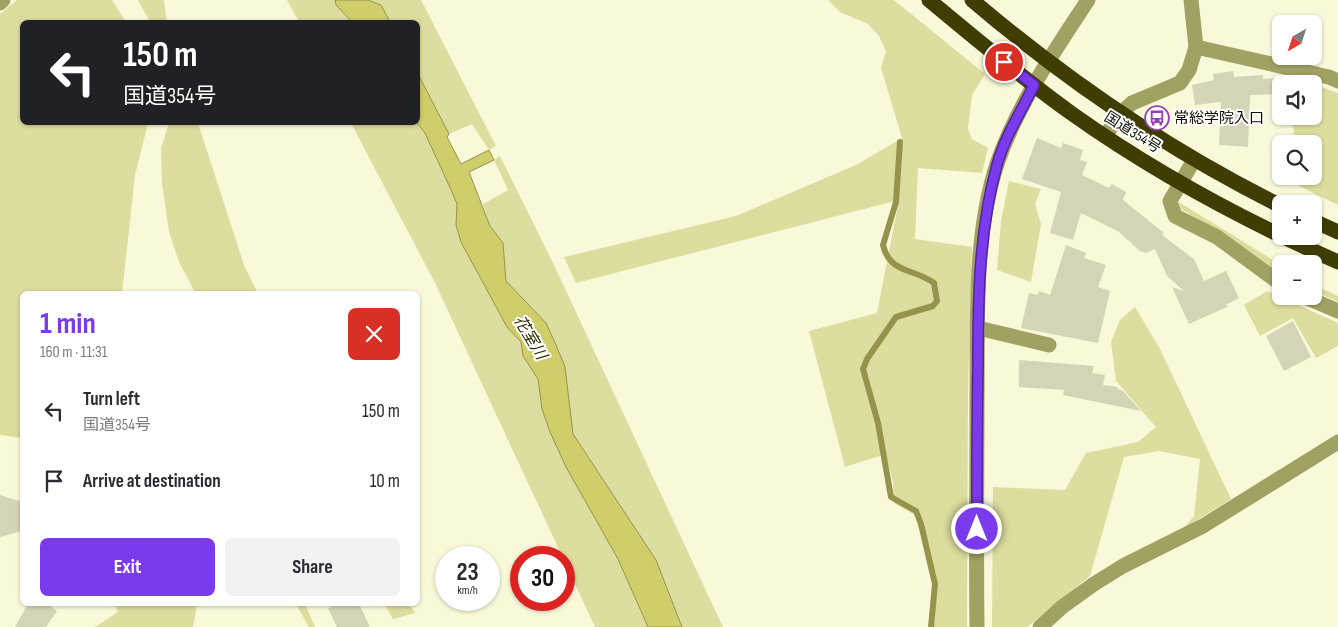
<!DOCTYPE html>
<html lang="en">
<head>
<meta charset="utf-8">
<style>
	body { margin:0; font-family:"Sofia Sans Condensed","Noto Sans JP",sans-serif; background:#f2f2f3; color:#2b2b33; height:100vh; display:flex; flex-direction:column; font-size:19px; white-space:nowrap }
	* { box-sizing:border-box; margin:0 }
	p { font-size:16px; color:#7c7c81 }
	.icon { flex:none; width:28px; height:28px; fill:none; stroke:currentColor; stroke-width:2; stroke-linecap:round; stroke-linejoin:round }
	.map { position:relative; flex:1; overflow:hidden }
	.panel { position:absolute; left:20px; top:291px; width:400px; height:315px; display:flex; flex-direction:column; background:#fff; border-radius:8px; box-shadow:0 1px 4px #0004 }
	.panel>* { flex:none }
	.hud { position:absolute; left:20px; top:20px; width:400px; height:105px; border-radius:8px; box-shadow:0 1px 4px #0004; background:#202124; color:#fff; overflow:hidden }
	.needle { width:32px; rotate:219deg }
	.controls { position:absolute; left:1272px; top:15px; display:grid; gap:10px }
	.controls a { display:grid; place-items:center; width:50px; height:50px; border-radius:8px; background:#fff; box-shadow:0 1px 4px #0004; font-size:25px }
	.speed { position:absolute; left:435px; top:546px; display:flex; gap:10px; font-size:25px; font-weight:700; text-align:center }
	.speed>* { display:grid; place-content:center; width:65px; height:65px; border-radius:50%; background:#fff; box-shadow:0 1px 4px #0004; line-height:1 }
	.speed small { font-size:12px; font-weight:400 }
	.speed .limit { border:8px solid #d22; background:#fff; color:#111 }
	.pin { position:absolute; display:grid; place-items:center; width:42px; height:42px; color:#fff; margin:-21px; border:2px solid #fff; border-radius:50%; box-shadow:0 1px 5px #0007 }
	.me { position:absolute; width:55px; margin:-28px; rotate:0deg; stroke-linejoin:round; filter:drop-shadow(0 0 4px #0008) }
	.turn { display:flex; align-items:center; gap:18px; height:105px; padding:0 20px; font-size:22px }
	.turn .icon { width:65px; height:65px; stroke-width:2.5 }
	.turn b { display:block; font-size:35px; line-height:42px }
	.round { display:grid; place-items:center; flex:none; width:52px; height:52px; border-radius:8px; background:#f2f2f3 }
	.summary { display:flex; align-items:center; justify-content:space-between; height:85px; padding:0 20px }
	h1 { font-size:30px; font-weight:700; line-height:38px; color:#7c3aed }
	.cta { display:flex; gap:10px; margin-top:auto; padding:10px 20px }
	.cta a { flex:1; height:58px; border-radius:8px; background:#7c3aed; color:#fff; font-size:20px; font-weight:700; line-height:58px; text-align:center }
	.cta a+a { background:#f2f2f3; color:#2b2b33 }
	ul { padding:0; list-style:none }
	li { display:flex; align-items:center; gap:15px; height:70px; padding:0 20px }
	li div { flex:1 }
	li b { display:block; font-size:19px }
	li em { font-style:normal }
	.map>svg:first-child { display:block }
</style>
</head>
<body>
<div class="map">
<svg width="1338" height="627" viewBox="0 0 1338 627">
	<rect width="100%" height="100%" fill="#f9f9da"/>
	<g fill="#dddd9f">
		<polygon points="17,0 112,0 126,22 22,22 22,122 148,123 135,175 122,294 22,294 22,438 0,435 0,14"/>
		<polygon points="138,0 164,0 167,22 150,22"/>
		<polygon points="287,0 335,0 336,5 352,22 299,22"/>
		<polygon points="368,0 421,0 496,146 489,150 472,124 449,134 418,74 418,22 390,22 381,5"/>
		<polygon points="828,0 894,0 985,74 972,95 968,129 972,139 988,148 982,173 918,168 915,239 972,247 968,391 967,627 931,627 937,584 922,519 894,503 893,482 886,454 845,467 809,331 877,313 899,200 576,283 564,257 736,216 856,165 902,138 881,68 886,51 879,36 868,24 840,12"/>
		<polygon points="1290,76 1338,93 1338,205 1299,186 1298,176 1314,176 1314,144 1295,144 1292,116 1314,116 1314,84 1292,84"/>
		<polygon points="169,123 198,123 244,265 258,294 196,294 179,262 169,232 162,184 161,148"/>
		<polygon points="351,123 417,123 425,133 452,192 457,204 456,225 461,242 507,327 521,342 523,356 538,379 542,409 566,467 618,559 648,627 595,627 435,283"/>
		<polygon points="500,156 554,265 723,627 682,627 656,560 573,434 546,323 506,281 503,243 490,226 483,204 508,190 494,160"/>
		<polygon points="1009,181 1041,189 1035,204 1041,224 1031,282 997,270 1001,221"/>
		<polygon points="1179,202 1281,265 1281,275 1224,235 1181,209"/>
		<polygon points="1314,285 1338,296 1338,302 1314,291"/>
		<polygon points="1267,291 1338,323 1338,346 1316,358 1293,318 1260,336 1244,305"/>
		<polygon points="1135,307 1160,349 1231,499 1184,528 1194,516 1200,459 1159,451 1124,457 1090,576 1027,627 992,627 993,487 1065,490 1086,453 1138,442 1156,427 1116,381 1111,342 1120,320"/>
		<polygon points="114,604 197,604 193,627 95,627 118,612"/>
		<polygon points="296,604 305,604 315,627 309,627"/>
		<polygon points="384,604 409,604 415,613 393,619"/>
	</g>
	<g fill="#d0cd6b" stroke="#96934c">
		<polygon points="335,0 368,0 381,5 390,22 352,22 336,5"/>
		<polygon points="418,74 449,134 447,137 461,164 489,150 494,160 469,172 490,226 503,243 506,281 546,323 556,345 565,367 573,434 656,560 682,627 648,627 618,559 566,467 550,432 542,409 538,379 523,356 521,342 507,327 461,242 456,225 457,204 452,192 425,133 417,123"/>
	</g>
	<g fill="none" stroke-linecap="round" stroke-linejoin="round">
		<path stroke="#96934c" stroke-width="6" d="M900 142 896 202 883 245C890 274 914 268 934 283L937 301 933 306 896 317 867 359 863 369 878 423 891 497 916 511 921 524 935 584 931 627"/>
	</g>
	<g fill="#d4d4b6">
		<polygon points="1233,71 1234,77 1263,75 1263,79 1275,78 1276,94 1250,95 1248,147 1219,145 1221,102 1195,105 1192,85 1214,80 1213,74"/>
		<polygon points="1037,138 1061,148 1063,143 1083,150 1080,160 1087,162 1082,175 1109,188 1112,184 1126,192 1123,200 1164,233 1162,235 1194,259 1204,281 1226,271 1239,298 1225,305 1229,306 1189,324 1172,287 1184,291 1167,276 1155,249 1146,253 1140,251 1119,232 1081,213 1073,240 1050,233 1061,192 1022,179"/>
		<polygon points="1066,245 1086,253 1084,258 1106,265 1098,287 1110,291 1098,343 1021,328 1029,293 1038,295 1039,291 1050,295"/>
		<polygon points="1293,321 1311,357 1284,371 1266,336"/>
		<polygon points="1019,360 1094,366 1092,373 1105,375 1103,385 1118,387 1117,389 1122,390 1141,411 1063,395 1064,390 1019,387"/>
		<polygon points="0,495 22,502 22,531 0,537"/>
		<polygon points="28,604 48,604 57,611 46,627 15,627"/>
		<polygon points="338,604 359,604 370,627 337,627 328,608"/>
	</g>
	<g fill="none" stroke-linecap="round" stroke-linejoin="round">
		<g stroke="#a2a164" stroke-width="15">
			<polyline points="0,3 3,0"/>
			<polyline points="1196,47 1329,77 1338,81"/>
			<polyline points="1105,136 1121,113 1132,103 1180,83 1189,70 1196,47 1191,0"/>
			<polyline points="1194,160 1170,201 1175,216 1217,237 1281,284"/>
			<polyline points="1303,296 1338,311"/>
			<polyline points="978,328 1049,345"/>
			<path d="M977 627C976 550 977 474 977 397 978 320 973 235 998 161 1019 102 1054 52 1088 0"/>
			<polyline points="1040,627 1062,607 1094,584 1123,566 1203,526 1338,442"/>
		</g>
		<g stroke="#3f3d04" stroke-width="15">
			<path d="M929 0C976 39 1022 78 1071 113 1154 172 1245 221 1338 262"/>
			<path d="M972 0C1066 80 1170 151 1281 206"/>
			<polyline points="1314,221 1338,232"/>
		</g>
	</g>
	<g fill="none" stroke-linecap="round" stroke-linejoin="round">
		<g stroke="#51269a" stroke-width="12">
			<path id="route" d="M977 529C977 474 977 420 978 365 978 298 979 230 997 165 1005 136 1021 112 1034 85L1004 62"/>
		</g>
		<use href="#route" stroke="#7c3aed" stroke-width="9"/>
	</g>
	<defs>
		<g id="bus-ring" transform="scale(1.25)"><circle r="9.5" fill="#fff" stroke="#9642b0" stroke-width="1.5"/><path d="M-5-6H5V4H4V6H2V4H-2V6H-4V4H-5ZM-3.5-4V0h7V-4ZM-3.5 1.2v1.5H-2V1.2ZM2 1.2v1.5H3.5V1.2Z" fill="#9642b0"/></g>
	</defs>
	<g fill-rule="evenodd">
		<use href="#bus-ring" x="1157" y="118"/>
	</g>
	<g text-anchor="middle" stroke-width="4" stroke-linejoin="round" paint-order="stroke">
		<g font-size="15" fill="#0d0d04" stroke="#fff" text-anchor="start">
			<text x="1174" y="123">常総学院入口</text>
		</g>
		<g font-size="15" fill="#0d0d04" stroke="#fff">
			<text transform="translate(1133 132) rotate(32)" y="5">国道354号</text>
		</g>
		<g font-size="16" font-style="italic" fill="#2f2d02" stroke="#fff">
			<text transform="translate(531 337) rotate(59)" y="6">花室川</text>
		</g>
	</g>
</svg>
<div class="controls">
<a><svg class="needle" viewBox="-14 -14 28 28"><path d="M0-13l5 13h-10z" fill="#e53935"/><path d="M0 13l5-13h-10z" fill="#7c7c81"/></svg></a>
<a><svg class="icon" aria-label="sound" viewBox="0 0 24 24"><path d="M4 9h4l5-4v14l-5-4H4zM17 9q2 3 0 6"/></svg></a>
<a><svg class="icon" aria-label="search" viewBox="0 0 24 24"><circle cx="10" cy="10" r="6"/><path d="M15 15l6 6"/></svg></a>
<a>+</a>
<a>−</a>
</div>
<div class="speed"><div>23<small>km/h</small></div><div class="limit">30</div></div>
<div class="pin" style="left:1004px;top:62px;background:#d93025"><svg class="icon" aria-label="arrive" viewBox="0 0 24 24"><path d="M6 21V4h12l-3 4 3 4H6"/></svg></div>
<svg class="me" style="left:977px;top:529px" viewBox="-20 -20 40 40"><circle r="17" fill="#7c3aed" stroke="#fff" stroke-width="3"/><path d="M0-11L8 9 0 5-8 9z" fill="#fff"/></svg>
<div class="hud">
<div class="turn"><svg class="icon" aria-label="left" viewBox="0 0 24 24"><path d="M17 20v-9H6M10 6l-5 5 5 5"/></svg><div><b>150 m</b>国道354号</div></div>
</div>
<section class="panel">
<div class="summary"><div><h1>1 min</h1><p>160 m · 11:31</p></div><a class="round" style="background:#d93025;color:#fff"><svg class="icon" aria-label="close" viewBox="0 0 24 24"><path d="M6 6l12 12M18 6L6 18"/></svg></a></div>
<ul>
<li><svg class="icon" aria-label="left" viewBox="0 0 24 24"><path d="M17 20v-9H6M10 6l-5 5 5 5"/></svg><div><b>Turn left</b><p>国道354号</p></div><em>150 m</em></li>
<li><svg class="icon" aria-label="arrive" viewBox="0 0 24 24"><path d="M6 21V4h12l-3 4 3 4H6"/></svg><div><b>Arrive at destination</b></div><em>10 m</em></li>
</ul>
<div class="cta"><a>Exit</a><a>Share</a></div>
</section>
</div>
</body>
</html>
